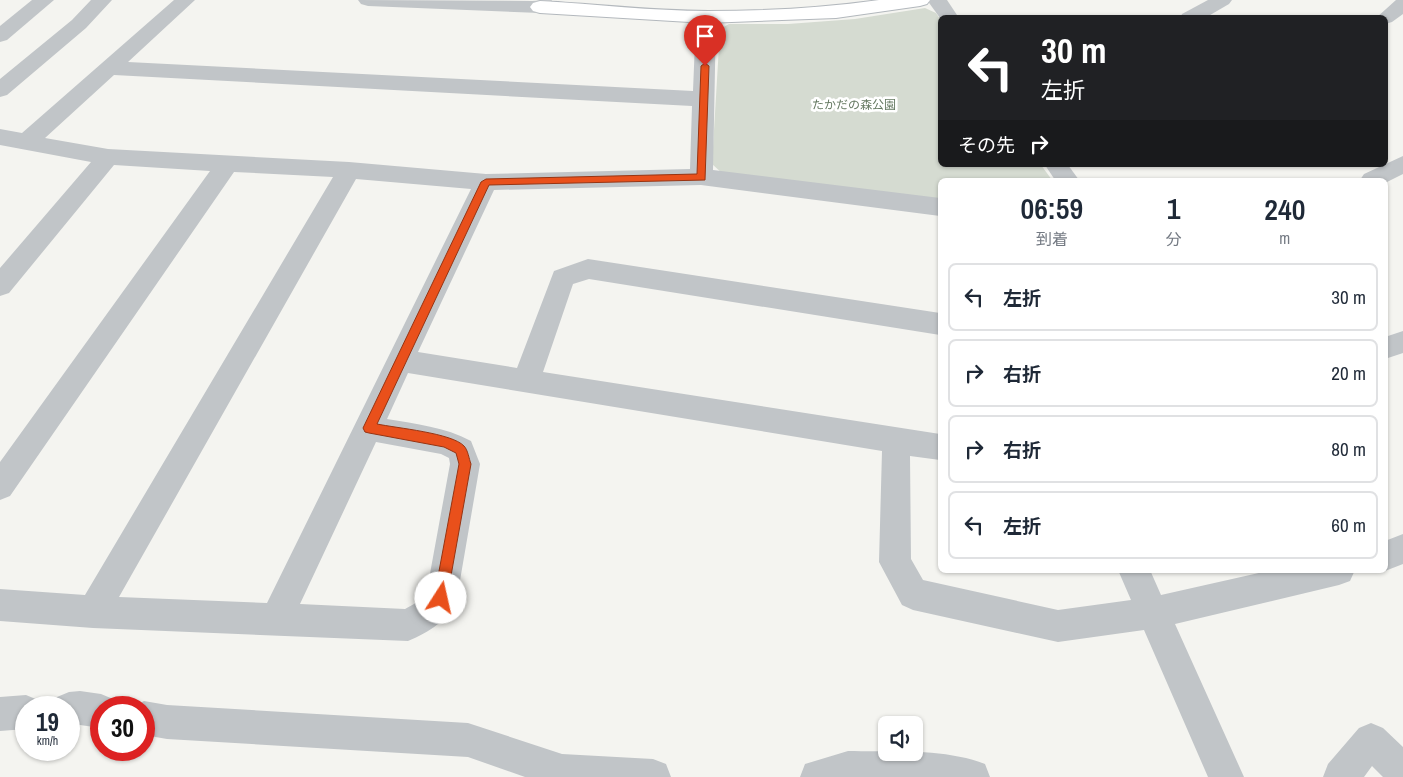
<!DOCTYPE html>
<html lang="ja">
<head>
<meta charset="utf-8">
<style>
	body { margin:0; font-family:"Archivo Narrow","Noto Sans JP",sans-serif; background:#f6f6f7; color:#1f2937; height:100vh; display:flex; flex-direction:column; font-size:19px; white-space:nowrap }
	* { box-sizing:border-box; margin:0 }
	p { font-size:16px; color:#747a83 }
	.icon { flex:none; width:28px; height:28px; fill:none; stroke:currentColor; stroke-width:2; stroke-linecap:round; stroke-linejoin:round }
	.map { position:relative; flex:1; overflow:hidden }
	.panel { position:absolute; left:938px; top:178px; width:450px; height:395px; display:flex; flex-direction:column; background:#fff; border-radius:8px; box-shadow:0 1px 4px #0004 }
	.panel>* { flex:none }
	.banner { position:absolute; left:938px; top:15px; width:450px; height:152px; border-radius:8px; box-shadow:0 1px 4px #0004; background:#202124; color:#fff; overflow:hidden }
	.tools { position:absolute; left:878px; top:716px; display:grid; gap:10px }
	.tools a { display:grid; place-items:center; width:45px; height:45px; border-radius:8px; background:#fff; box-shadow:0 1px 4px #0004; font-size:25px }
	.speed { position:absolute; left:15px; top:696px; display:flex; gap:10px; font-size:25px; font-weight:700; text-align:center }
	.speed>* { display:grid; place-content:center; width:65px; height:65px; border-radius:50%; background:#fff; box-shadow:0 1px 4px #0004; line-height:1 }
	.speed small { font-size:12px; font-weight:400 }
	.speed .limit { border:8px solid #d22; background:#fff; color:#111 }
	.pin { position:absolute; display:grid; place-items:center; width:42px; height:42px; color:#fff; margin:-51px -21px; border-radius:50% 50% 50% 0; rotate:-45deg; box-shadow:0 0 5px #0007 }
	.pin .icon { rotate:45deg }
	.me { position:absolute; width:55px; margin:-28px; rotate:10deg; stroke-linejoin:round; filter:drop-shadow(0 0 4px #0008) }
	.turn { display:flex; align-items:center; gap:18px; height:105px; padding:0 20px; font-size:22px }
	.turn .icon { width:65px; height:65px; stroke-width:2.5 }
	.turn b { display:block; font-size:35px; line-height:42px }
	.then { display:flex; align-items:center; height:48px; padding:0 20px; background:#0003; gap:10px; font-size:19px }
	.eta { display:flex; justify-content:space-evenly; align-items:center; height:85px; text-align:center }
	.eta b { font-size:30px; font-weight:600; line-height:35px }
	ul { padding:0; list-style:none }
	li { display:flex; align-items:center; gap:15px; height:68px; margin:0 10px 8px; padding:0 10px; border:2px solid #e0e1e3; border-radius:8px }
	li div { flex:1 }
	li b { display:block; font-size:19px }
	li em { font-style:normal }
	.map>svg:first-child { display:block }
</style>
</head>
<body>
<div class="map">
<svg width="1403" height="777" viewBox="0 0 1403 777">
	<rect width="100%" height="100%" fill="#f4f4f0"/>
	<polygon fill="#d5dbd1" points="925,8 936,13 940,19 940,165 1041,165 1052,180 940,180 940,204 723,174 712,164 720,29 729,24 788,24 855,19"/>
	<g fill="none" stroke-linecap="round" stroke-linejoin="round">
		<g stroke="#b3b8bd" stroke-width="2">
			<path id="secondary" d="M879 0H930L927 4 920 6 836 18 706 23 540 13 533 11 530 7 533 3 540 1C596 4 652 11 708 11 765 11 822 8 879 0Z"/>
		</g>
		<g fill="#c1c5c8" fill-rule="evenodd">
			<polygon points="32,0 54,0 7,40 0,42 0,26"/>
			<polygon points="91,0 112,0 86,28 7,95 0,97 0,79 72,20"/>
			<path d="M174 0H195L128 62 693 91 696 17 699 13 706 11 713 13 716 17 713 170 940 198V216L701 185 494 190 418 352 517 368 554 271 588 259 940 313V335L589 279 573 284 543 372 940 434V460L910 456 911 559 923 580 1058 610 1131 600 1118 570H1150L1161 595 1272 570H1355L1350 581 1339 585 1175 624 1244 777H1208L1144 630 1058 642 913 610 902 605 879 562 882 451 408 373 387 419C416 424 445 427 471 441L480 464 457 598C448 620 430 632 408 641L93 628 0 621V589L85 595 333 177 234 172 10 496 0 500V462L210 171 114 165 9 293 0 296V268L91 162 0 145V129L22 133ZM114 75 692 106 690 169 486 174 349 162 108 149 45 138ZM356 179 471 189 267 603 119 597ZM376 442 441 454 449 458 450 464 427 590 414 604 405 609 300 604Z"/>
			<polygon points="358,0 532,1 552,0 547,11 540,13 368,6 361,4"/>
			<polygon points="927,0 947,0 959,18 940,18"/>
			<polygon points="1208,0 1232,0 1229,4 1205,18 1180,18 1182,14"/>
			<polygon points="1396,0 1403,0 1403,14 1392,22 1385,24 1385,18 1376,18"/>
			<polygon points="1403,156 1403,174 1385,183 1385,180 1360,180 1364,174"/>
			<polygon points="1045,165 1068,165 1079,180 1055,180"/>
			<polygon points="1403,331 1403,353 1385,359 1385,337"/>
			<polygon points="1403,534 1403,564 1385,571 1382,570 1385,570 1385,541"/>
			<polygon points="80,691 101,694 113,699 117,708 101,708 101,728 80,725 69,726 69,708 52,708 57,697 69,692"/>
			<polygon points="26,695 38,700 41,708 26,708 26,729 0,731 0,697"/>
			<polygon points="144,701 167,705 468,723 562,754 653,759 666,764 671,777 525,777 468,757 167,739 144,735 144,708 131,708"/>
			<polygon points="1371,723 1383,728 1403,747 1403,777 1383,777 1372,766 1364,777 1323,777 1328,764 1359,728"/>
			<path d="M848 751C890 752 945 748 985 764L990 777H800L805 764Z"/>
		</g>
		<use href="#secondary" fill="#fff" fill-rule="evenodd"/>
	</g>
	<path fill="#e9501b" stroke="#973412" d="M705 63 709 66 705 180 489 185 377 424C396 428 452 433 464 446 468 450 469 459 471 464L447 598 445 603 441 605 436 603 434 598 459 464 456 453 444 447 369 433 365 432 363 428 481 182 486 179 697 174 701 66Z"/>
	<g text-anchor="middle" stroke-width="5" stroke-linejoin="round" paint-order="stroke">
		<g font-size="12" fill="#657961" stroke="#fff">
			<text x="854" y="109">たかだの森公園</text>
		</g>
	</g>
</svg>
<div class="tools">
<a><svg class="icon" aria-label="sound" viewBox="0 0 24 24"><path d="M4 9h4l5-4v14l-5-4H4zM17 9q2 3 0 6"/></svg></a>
</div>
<div class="speed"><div>19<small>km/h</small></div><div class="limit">30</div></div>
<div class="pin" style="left:705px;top:66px;background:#d93025"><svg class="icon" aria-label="arrive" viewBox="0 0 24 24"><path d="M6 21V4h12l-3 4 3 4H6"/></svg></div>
<svg class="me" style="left:441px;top:598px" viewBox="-20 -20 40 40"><circle r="19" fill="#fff"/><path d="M0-13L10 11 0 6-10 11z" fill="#e9501b"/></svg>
<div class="banner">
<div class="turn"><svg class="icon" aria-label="left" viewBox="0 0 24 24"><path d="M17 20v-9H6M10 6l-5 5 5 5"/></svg><div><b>30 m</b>左折</div></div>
<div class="then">その先<svg class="icon" aria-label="right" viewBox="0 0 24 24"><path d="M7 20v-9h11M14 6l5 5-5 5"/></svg></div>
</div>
<section class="panel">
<div class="eta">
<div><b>06:59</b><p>到着</p></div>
<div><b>1</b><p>分</p></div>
<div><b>240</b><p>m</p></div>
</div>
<ul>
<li><svg class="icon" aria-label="left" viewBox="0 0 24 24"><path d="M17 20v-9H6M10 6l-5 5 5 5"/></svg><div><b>左折</b></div><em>30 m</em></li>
<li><svg class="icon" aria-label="right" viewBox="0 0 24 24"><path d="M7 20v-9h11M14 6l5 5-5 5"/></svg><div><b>右折</b></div><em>20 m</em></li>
<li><svg class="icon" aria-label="right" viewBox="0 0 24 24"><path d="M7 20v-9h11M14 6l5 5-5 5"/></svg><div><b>右折</b></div><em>80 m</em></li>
<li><svg class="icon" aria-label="left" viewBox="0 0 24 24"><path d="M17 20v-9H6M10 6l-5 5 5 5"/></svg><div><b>左折</b></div><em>60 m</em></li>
</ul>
</section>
</div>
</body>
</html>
